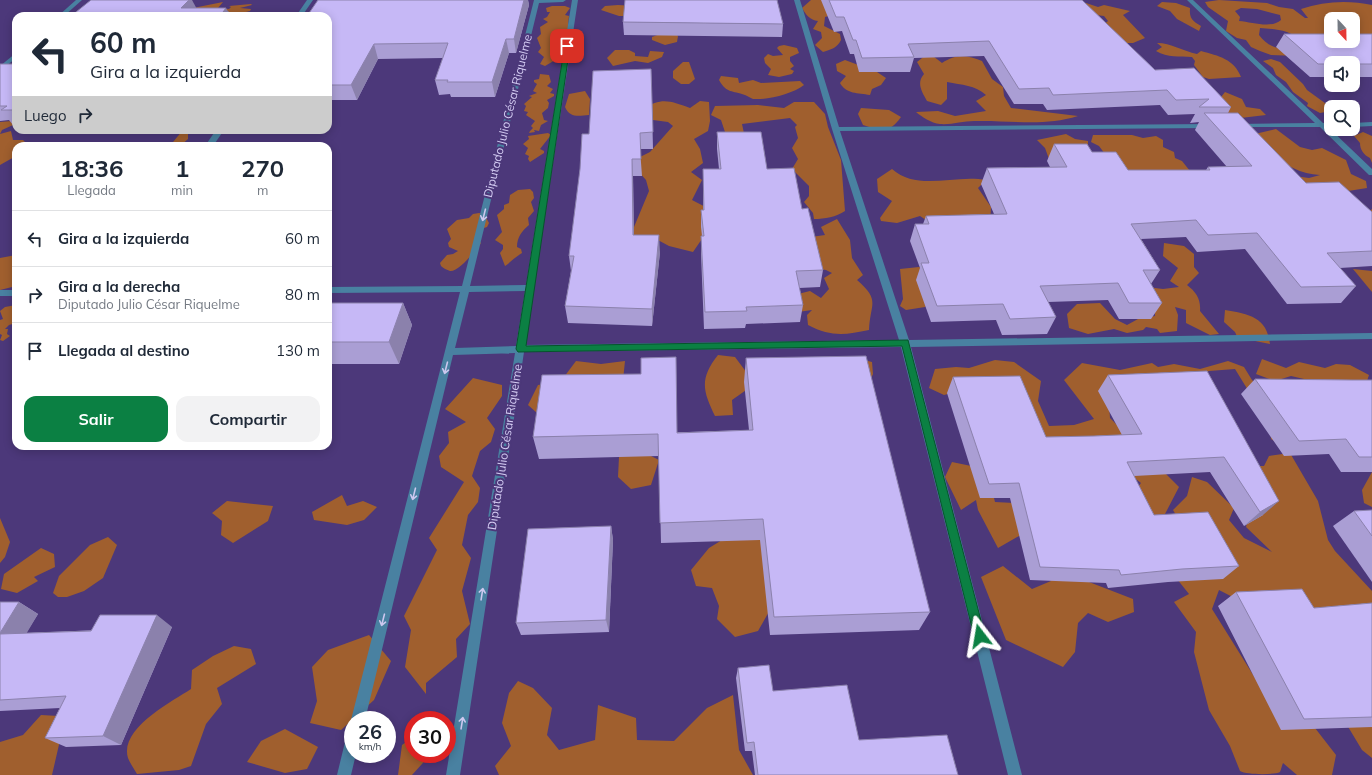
<!DOCTYPE html>
<html lang="es">
<head>
<meta charset="utf-8">
<style>
	body { margin:0; font-family:Mulish,sans-serif; background:#f2f2f3; color:#1f2937; height:100vh; display:flex; flex-direction:column; font-size:15px; white-space:nowrap }
	* { box-sizing:border-box; margin:0 }
	p { font-size:13px; color:#747a83 }
	.icon { flex:none; width:22px; height:22px; fill:none; stroke:currentColor; stroke-width:2; stroke-linecap:round; stroke-linejoin:round }
	.map { position:relative; flex:1; overflow:hidden }
	.details { position:absolute; left:12px; top:142px; width:320px; height:308px; display:flex; flex-direction:column; background:#fff; border-radius:12px; box-shadow:0 2px 10px #0003 }
	.details>* { flex:none }
	.guide { position:absolute; left:12px; top:12px; width:320px; height:122px; border-radius:12px; box-shadow:0 2px 10px #0003; background:#fff; color:#1f2937; overflow:hidden }
	.needle { width:26px; rotate:158deg }
	.controls { position:absolute; left:1324px; top:12px; display:grid; gap:8px }
	.controls a { display:grid; place-items:center; width:36px; height:36px; border-radius:8px; background:#fff; box-shadow:0 2px 10px #0003; font-size:20px }
	.speed { position:absolute; left:344px; top:711px; display:flex; gap:8px; font-size:20px; font-weight:700; text-align:center }
	.speed>* { display:grid; place-content:center; width:52px; height:52px; border-radius:50%; background:#fff; box-shadow:0 2px 10px #0003; line-height:1 }
	.speed small { font-size:10px; font-weight:400 }
	.speed .limit { border:6px solid #d22; background:#fff; color:#111 }
	.pin { position:absolute; display:grid; place-items:center; width:34px; height:34px; color:#fff; margin:-17px; border-radius:8px; box-shadow:0 2px 6px #0006 }
	.me { position:absolute; width:44px; margin:-22px; rotate:346deg; stroke-linejoin:round; filter:drop-shadow(0 0 3px #0008) }
	.turn { display:flex; align-items:center; gap:14px; height:84px; padding:0 12px; font-size:18px }
	.turn .icon { width:52px; height:52px; stroke-width:2.5 }
	.turn b { display:block; font-size:28px; line-height:34px }
	.then { display:flex; align-items:center; height:38px; padding:0 12px; background:#0003; gap:8px; font-size:15px }
	.eta { display:flex; justify-content:space-evenly; align-items:center; height:68px; text-align:center }
	.eta b { font-size:24px; font-weight:700; line-height:28px }
	.action { display:flex; gap:8px; margin-top:auto; padding:8px 12px }
	.action a { flex:1; height:46px; border-radius:12px; background:#0b8043; color:#fff; font-size:16px; font-weight:700; line-height:46px; text-align:center }
	.action a+a { background:#f2f2f3; color:#1f2937 }
	ul { padding:0; list-style:none }
	li { display:flex; align-items:center; gap:12px; height:56px; padding:0 12px; border-top:1px solid #e0e1e3 }
	li div { flex:1 }
	li b { display:block; font-size:15px }
	li em { font-style:normal }
	.map>svg:first-child { display:block }
</style>
</head>
<body>
<div class="map">
<svg width="1372" height="775" viewBox="0 0 1372 775">
	<rect width="100%" height="100%" fill="#4c387a"/>
	<g fill="#a05f2e" fill-rule="evenodd">
		<path d="M811 0H824L839 13 825 17 824 26 840 34 841 40C837 48 832 49 823 52L815 45 822 38 821 32 813 29 818 21C810 20 806 15 802 8Z"/>
		<path d="M1219 0 1267 3 1279 7 1293 9 1305 18H1308L1301 9C1324 1 1349 0 1372 5V41H1353V19H1331V40L1302 41C1290 30 1276 29 1260 28L1259 35C1272 53 1288 46 1297 56L1271 55 1260 51 1251 47 1246 40 1237 38 1226 31 1228 21 1208 7 1205 2ZM1241 8 1257 9 1280 15 1281 20C1271 29 1252 22 1239 21L1240 17 1235 11Z"/>
		<polygon points="223,2 218,8 229,9 231,7 229,6 251,4 252,5 240,8 251,9 250,11 242,13 244,14 241,16 197,16 193,8"/>
		<path d="M1162 2 1176 3 1190 8C1189 19 1193 21 1201 26L1199 31 1177 19 1170 11 1157 6Z"/>
		<polygon points="1086,3 1098,7 1104,5 1130,11 1123,15 1145,38 1133,43 1122,43 1102,26 1108,21 1104,16 1096,15 1078,6"/>
		<polygon points="618,5 635,6 628,16 619,16 601,10 605,6"/>
		<polygon points="552,6 565,6 570,8 565,15 569,16 568,25 574,28 569,32 573,36 560,43 560,51 554,55 557,56 557,59 545,66 540,64 544,57 538,52 541,48 537,38 541,34 540,27 548,22 543,19 547,17 550,12 547,12 546,8"/>
		<polygon points="674,32 678,36 677,42 665,45 652,40 652,37 660,34"/>
		<path d="M1157 43C1171 43 1183 51 1197 54L1201 51C1219 56 1234 59 1241 77L1209 79 1203 77 1194 65 1195 61 1192 57C1179 56 1168 58 1156 51L1162 47Z"/>
		<polygon points="784,45 797,48 799,53 790,57 790,61 794,66 790,69 794,71 792,74 779,77 768,75 771,69 765,63 764,58 768,54 773,56 783,55 777,48 779,46"/>
		<polygon points="615,50 629,50 635,53 635,56 648,57 650,51 664,52 662,57 648,63 635,61 613,66 607,58"/>
		<path d="M927 54 933 56 942 63C956 54 967 55 982 61L992 79 1003 87 1004 96 1011 108 1078 116C1043 127 1011 120 974 121 963 121 951 125 940 124 931 123 922 117 916 112L938 111 955 116 986 111 976 101 986 95C975 85 962 85 947 82V99L941 105 927 101C922 92 916 83 924 74L917 62Z"/>
		<polygon points="1271,59 1280,62 1303,84 1307,90 1329,106 1331,111 1320,113 1307,106 1308,103 1293,92 1286,82 1276,75 1273,68 1263,61"/>
		<path d="M845 60 877 72 886 78 881 85 872 89 870 95C858 93 846 94 840 83L846 76 837 71 836 64Z"/>
		<polygon points="683,62 689,62 695,79 689,84 681,84 673,78 673,71"/>
		<polygon points="540,74 549,75 551,82 547,86 553,89 550,93 554,94 554,96 547,100 549,103 548,108 542,113 544,120 548,121 541,125 539,131 534,130 535,132 529,133 530,131 533,128 531,126 535,121 526,115 528,112 524,111 526,106 524,104 532,97 529,96 537,93 533,91 537,84 534,82 534,80 539,79"/>
		<path d="M721 76 738 78 739 83 753 80 761 83 800 81 804 85C792 94 769 100 753 99 750 98 748 96 745 95 732 90 727 94 719 80Z"/>
		<path d="M585 91 590 99 589 115C578 116 570 118 565 107L569 94Z"/>
		<polygon points="1225,92 1242,99 1246,107 1260,109 1266,115 1232,119 1220,116 1218,101"/>
		<path d="M700 101 709 102 710 121 708 131 694 139 700 149 703 163 691 172 702 180 692 200 719 214 693 252 669 246 656 239H629L649 191 646 180 630 162 650 152 673 126 668 122 653 120 643 109C662 97 670 101 690 108Z"/>
		<path d="M794 102H814L825 114 828 127 841 160 845 211C836 217 825 219 814 219L813 213 804 202 809 196V186L792 169 798 159 792 148 798 138 795 127 797 125 790 118 742 124 745 138 728 141 721 120 711 115 715 106 758 105 784 108Z"/>
		<path d="M861 108 889 110 901 117C889 134 880 131 863 125L858 114Z"/>
		<polygon points="12,121 13,125 2,130 0,134 11,131 13,140 23,140 29,146 16,146 16,156 0,165 0,122"/>
		<path d="M1276 129 1300 147 1312 150 1322 148 1346 160 1351 174 1366 181 1367 188 1342 192 1365 215 1372 209V240L1294 176 1309 178 1320 175C1291 174 1269 152 1246 136Z"/>
		<polygon points="183,130 192,130 188,134 188,139 180,146 166,146 173,142"/>
		<path d="M1363 132 1372 136V163L1370 158C1364 155 1360 150 1360 143L1354 136Z"/>
		<polygon points="548,133 551,135 540,149 544,151 544,153 530,162 528,159 529,156 525,154 528,148 523,144 529,139 528,136"/>
		<polygon points="1066,134 1075,139 1088,141 1088,149 1049,159 1045,148 1037,140"/>
		<polygon points="1093,135 1132,135 1143,138 1156,136 1163,140 1163,147 1174,152 1175,158 1182,161 1190,171 1134,181 1111,162 1099,146 1091,142"/>
		<path d="M892 169C918 192 954 174 986 180L978 188 991 207 990 225 1031 217 1052 223 1073 218 1064 205 1048 189 1052 186 1072 199 1102 204 1119 211 1130 228 1128 237 1120 245 1099 259 1089 258 1073 250 1033 253 1038 272 1051 289 1037 292 1017 278 1018 263 989 253 978 233 961 226 932 224 920 216 897 223 881 221 880 218 892 201 878 192 877 179Z"/>
		<path d="M530 189 533 192 534 198 531 202 534 211 528 218 529 225C522 231 517 237 517 247L521 249 522 253C515 257 511 262 505 266L500 253 503 249V245L495 240 502 232 497 215 504 209V205L509 203 510 195 518 190Z"/>
		<path d="M479 213 484 214 489 223 487 227 481 229 477 237 481 243C476 250 459 272 450 271 447 270 443 268 441 266L440 263 447 255 453 254 458 251 449 247 448 243 451 239 447 229 457 220 469 218 473 214Z"/>
		<path d="M837 219 850 240 852 258 863 275 857 280C881 301 870 303 869 330 845 335 831 337 808 325L807 315 812 310 798 312 794 295 810 291 821 298 829 289 824 278 832 273 826 270 809 267 804 238 825 235 821 227Z"/>
		<path d="M1164 243 1184 246 1194 254V267L1199 273 1187 285C1196 292 1201 299 1200 311L1219 334 1210 335 1186 323V310L1175 307 1178 315 1177 331 1160 333 1157 329 1146 327 1143 330 1127 333 1114 329 1088 334 1069 328 1067 314 1077 304 1100 303 1115 319 1127 325 1138 319 1155 316V307L1147 287 1163 289 1179 287 1170 281 1178 268 1163 256Z"/>
		<polygon points="16,255 16,286 0,290 0,258"/>
		<polygon points="919,267 939,279 939,294 925,307 906,310 900,306 903,299 900,269"/>
		<polygon points="1353,269 1372,271 1372,292"/>
		<polygon points="16,305 16,323 9,325 5,329 8,329 7,334 10,336 3,341 0,340 2,335 0,334 0,320 3,319 0,311 5,307"/>
		<path d="M1225 310C1249 314 1267 317 1270 344L1255 341H1239L1235 332 1224 322Z"/>
		<path d="M718 355 735 357 750 377 860 359 872 362 873 374 869 383 749 388 732 400 733 415 715 416C703 391 699 379 718 355Z"/>
		<polygon points="1262,359 1286,368 1299,362 1325,368 1336,364 1350,365 1369,375 1367,381 1300,383 1304,379 1291,376 1275,381 1256,374"/>
		<polygon points="995,360 1014,362 1041,381 1038,401 1049,426 1074,425 1094,419 1064,380 1082,363 1120,370 1152,363 1158,367 1174,364 1200,369 1228,361 1244,367 1252,380 1266,392 1287,449 1271,439 1270,426 1235,369 1209,371 1191,380 1171,380 1162,372 1166,381 1109,404 1110,418 1179,487 1165,514 1151,524 1127,500 1141,483 1123,469 1052,447 974,387 944,395 929,388 935,369 956,367 969,368"/>
		<polygon points="576,361 601,364 625,361 622,390 537,413 528,405 538,385 561,381"/>
		<polygon points="473,378 502,385 502,396 487,418 495,429 491,442 480,451 472,476 480,488 478,502 468,515 462,545 471,558 462,591 470,624 456,639 457,657 426,683 426,694 405,667 411,630 404,616 437,550 429,538 464,482 441,467 439,456 449,443 448,432 466,422 445,409"/>
		<polygon points="637,449 659,460 651,485 631,489 618,477 619,457"/>
		<path d="M1290 453 1318 501 1328 540 1335 551 1372 591V758L1362 750 1287 625 1219 590 1212 609 1255 678 1284 716 1315 728 1336 755 1332 775H1297L1283 763C1282 765 1281 770 1280 772 1274 775 1247 775 1240 771L1230 746 1209 710 1194 652 1196 632 1174 602 1189 594 1169 569 1187 534 1173 510 1187 496 1192 477 1207 482 1234 508 1229 520 1244 538 1272 552 1246 527 1253 503 1248 466H1264L1269 456Z"/>
		<polygon points="952,462 976,467 989,478 995,502 1014,503 1084,545 1089,582 1133,599 1134,612 1108,622 1088,613 1078,623 1075,652 1063,667 1006,640 981,577 1003,566 1032,589 1051,581 1041,566 1052,544 1019,536 998,548 978,510 976,500 961,510 945,477"/>
		<polygon points="1372,472 1372,507 1364,503 1362,490"/>
		<polygon points="342,495 347,506 363,501 377,507 364,520 347,525 314,520 312,512"/>
		<polygon points="227,501 273,506 268,521 233,543 221,535 222,521 212,513"/>
		<polygon points="0,518 10,542 5,557 0,563"/>
		<polygon points="769,527 775,601 758,631 735,637 717,619 719,606 712,588 696,586 691,570 709,548 740,529"/>
		<polygon points="108,537 117,545 103,578 84,591 67,597 58,597 53,593 59,576 90,545"/>
		<polygon points="41,548 54,554 55,567 34,577 38,581 17,593 1,589 4,574"/>
		<polygon points="369,635 391,661 374,700 341,730 310,723 317,701 312,667 328,650"/>
		<path d="M234 646 251 649 256 664 217 688 222 704 206 724 191 766 179 770 137 774C134 769 130 763 128 758 119 729 171 702 191 689L192 670 213 656Z"/>
		<polygon points="518,681 533,688 552,708 547,735 559,750 595,740 598,705 636,718 637,740 674,741 707,708 733,695 739,750 753,775 499,775 495,766 511,746 502,723 509,693"/>
		<polygon points="41,715 59,716 61,736 52,775 0,775 0,742 23,735"/>
		<polygon points="285,729 318,747 307,769 285,773 247,762 261,741"/>
		<polygon points="413,737 413,754 431,754 412,775 398,775 402,745"/>
	</g>
	<g fill="none" stroke-linecap="round" stroke-linejoin="round">
		<g fill="#4981a1" fill-rule="evenodd">
			<polygon points="76,0 82,0 64,16 58,16"/>
			<polygon points="307,0 313,0 302,16 296,16"/>
			<path d="M534 0H566L563 2 539 3 470 286 526 285 572 0H578L525 345 899 340 832 129 794 0H800L839 127 1211 124 1215 126 1211 128 840 131 909 340 1372 333V339L911 347 1022 775H1008L901 347 524 352 460 775H446L515 353 453 355 365 720H353V724L351 720 460 292 328 293V287L462 286ZM525 291 516 346 455 348 469 292Z"/>
			<polygon points="1187,0 1193,0 1323,123 1331,123 1331,127 1328,127 1372,169 1372,175 1369,175 1320,127 1235,127 1235,125 1237,124 1315,123"/>
			<polygon points="16,53 16,58 0,71 0,66"/>
			<polygon points="1372,122 1372,126 1353,127 1353,123"/>
			<polygon points="216,130 224,130 213,146 205,146"/>
			<rect x="0" y="290" width="16" height="6"/>
			<polygon points="353,731 353,754 356,754 351,775 337,775 346,738 348,733"/>
		</g>
	</g>
	<g fill="#aa9ed4">
		<polygon points="318,0 528,0 529,5 516,53 509,53 495,97 451,97 450,94 439,95 435,80 443,58 378,59 357,100 328,100 328,16"/>
		<polygon points="821,0 1082,0 1155,70 1231,107 1228,113 1306,183 1372,212 1372,266 1340,268 1356,286 1341,303 1287,304 1245,249 1197,252 1186,237 1141,239 1160,270 1151,284 1162,303 1151,319 1119,319 1108,300 1048,302 1056,317 1047,334 1002,335 996,320 931,322 916,280 920,268 910,241 915,224 923,224 926,216 994,214 981,184 987,168 1050,167 1047,161 1054,144 1092,152 1128,170 1206,170 1208,167 1227,167 1195,130 1199,122 1190,123 1195,114 1168,115 1160,105 1047,110 1043,104 1014,104 984,56 914,58 910,72 859,72 854,54 850,54 842,31 834,32"/>
		<polygon points="623,22 783,24 782,37 624,35"/>
		<polygon points="1284,34 1372,34 1372,77 1353,77 1353,63 1331,63 1331,77 1310,77 1276,47"/>
		<polygon points="16,62 16,125 13,125 9,120 0,121 0,64 13,64"/>
		<polygon points="651,69 653,149 640,149 642,176 633,176 634,235 660,252 652,326 568,323 565,306 571,271 569,256 589,134"/>
		<polygon points="717,132 767,169 802,209 823,270 820,287 799,288 803,305 800,322 746,324 745,328 704,329 701,254 702,236 701,227 701,210 703,210 703,169 719,169 717,149"/>
		<polygon points="328,303 403,303 412,325 399,364 328,364"/>
		<polygon points="746,358 930,612 919,630 770,635 760,540 661,543 659,456 539,459 533,437 749,430 744,382"/>
		<polygon points="1207,371 1263,515 1244,526 1210,472 1134,476 1154,515 1239,566 1223,579 1168,582 1108,588 1106,583 1030,580 1010,498 980,498 947,393 953,377 1046,437 1094,436 1122,435 1098,391 1108,375"/>
		<polygon points="1255,379 1353,380 1372,380 1372,472 1341,472 1329,454 1284,456 1241,394"/>
		<polygon points="1372,510 1372,582 1333,526 1354,511"/>
		<polygon points="611,526 613,540 609,632 521,635 516,623"/>
		<polygon points="1236,592 1314,608 1372,603 1372,727 1281,730 1218,606"/>
		<polygon points="0,602 19,602 38,614 26,633 172,627 121,745 66,747 45,738 60,708 0,711"/>
		<polygon points="738,668 773,691 859,740 958,775 755,775 752,751 745,751 736,678"/>
	</g>
	<g fill="#8b81ac">
		<polygon points="189,0 192,0 198,11 181,8"/>
		<polygon points="524,0 528,0 529,5 516,53 514,39"/>
		<polygon points="226,8 229,13 229,12 231,16 225,16 223,12"/>
		<polygon points="506,39 509,53 495,97 492,82"/>
		<polygon points="374,44 378,59 357,100 351,85"/>
		<polygon points="632,159 633,176 634,252 633,235"/>
		<polygon points="659,235 660,252 652,326 652,309"/>
		<polygon points="403,303 412,325 399,364 389,342"/>
		<polygon points="1279,501 1263,515 1244,526 1260,512"/>
		<polygon points="611,526 613,540 609,632 606,620"/>
		<polygon points="19,602 38,614 19,646 0,635 0,633"/>
		<polygon points="157,615 172,627 121,745 103,736"/>
	</g>
	<g fill="#c6b8f6" stroke="#8b81ac">
		<polygon points="91,0 189,0 181,8 226,8 223,12 229,12 226,16 71,16"/>
		<polygon points="318,0 524,0 514,39 506,39 492,82 447,82 448,80 435,80 448,43 374,44 351,85 328,85 328,16 307,16"/>
		<polygon points="625,0 777,0 783,24 623,22"/>
		<polygon points="829,0 1082,0 1155,70 1194,68 1231,107 1199,107 1209,99 1176,100 1167,90 1053,95 1049,88 1019,89 989,41 908,44 914,57 862,58 856,40 853,40 844,17 836,17"/>
		<polygon points="1284,34 1331,34 1331,41 1353,41 1353,34 1372,34 1372,64 1353,64 1353,63 1331,63 1331,64 1318,64"/>
		<polygon points="16,62 16,110 1,110 7,106 0,106 0,64 13,64"/>
		<polygon points="651,69 653,132 640,133 641,159 632,159 633,235 659,235 652,309 565,306 574,256 569,256 580,169 582,134 589,134 593,71"/>
		<polygon points="1204,113 1238,113 1306,183 1339,182 1372,212 1372,251 1327,253 1356,286 1301,287 1257,233 1208,235 1196,220 1131,224 1160,270 1143,270 1162,303 1129,303 1118,283 1040,286 1056,317 1010,319 1003,304 937,306 921,263 929,263 915,224 929,224 926,216 1007,214 987,168 1067,167 1054,144 1087,144 1092,152 1116,152 1128,170 1210,170 1208,167 1252,166"/>
		<polygon points="717,132 761,132 767,169 794,168 802,209 808,208 823,270 796,271 803,305 746,307 747,311 705,312 701,236 704,236 701,210 704,210 703,169 721,169"/>
		<polygon points="328,303 403,303 389,342 328,342"/>
		<polygon points="866,356 930,612 774,617 763,519 660,523 658,434 533,437 542,375 641,374 641,358 676,357 677,433 753,430 746,358"/>
		<polygon points="1207,371 1279,501 1260,512 1224,457 1127,462 1154,515 1208,512 1239,566 1182,569 1121,575 1119,570 1040,567 1019,483 989,484 953,377 1020,376 1046,437 1094,436 1142,434 1108,375"/>
		<polygon points="1255,379 1353,380 1372,380 1372,457 1359,457 1346,439 1299,441"/>
		<polygon points="1372,510 1372,536 1354,511"/>
		<polygon points="611,526 606,620 516,623 528,529"/>
		<polygon points="1302,589 1314,608 1372,603 1372,717 1304,719 1236,592"/>
		<polygon points="0,602 19,602 0,633"/>
		<polygon points="100,615 157,615 103,736 45,738 66,696 0,700 0,634 91,631"/>
		<polygon points="769,665 773,691 847,685 859,740 947,735 958,775 758,775 754,742 747,743 738,668"/>
	</g>
	<defs><path id="oneway-shaft" d="M-6 0H5M1.5-3L5.5 0L1.5 3" fill="none" stroke-width="1.6" stroke-linecap="round" stroke-linejoin="round"/></defs>
	<g stroke="#cdc8ef">
		<use href="#oneway-shaft" transform="translate(484 215) rotate(104)"/>
		<use href="#oneway-shaft" transform="translate(446 368) rotate(104)"/>
		<use href="#oneway-shaft" transform="translate(414 494) rotate(104)"/>
		<use href="#oneway-shaft" transform="translate(482 594) rotate(-81)"/>
		<use href="#oneway-shaft" transform="translate(383 620) rotate(104)"/>
		<use href="#oneway-shaft" transform="translate(462 723) rotate(-81)"/>
	</g>
	<polygon fill="#0b8043" stroke="#07532c" points="565,44 570,46 526,346 908,340 985,636 984,640 980,642 975,640 974,636 902,346 518,352 516,349"/>
	<g text-anchor="middle" stroke-width="4" stroke-linejoin="round" paint-order="stroke">
		<g font-size="12" fill="#d4ccf3" stroke="#4c387a">
			<text transform="translate(508 116) rotate(-76)" y="4">Diputado Julio César Riquelme</text>
			<text transform="translate(505 447) rotate(-81)" y="4">Diputado Julio César Riquelme</text>
		</g>
	</g>
</svg>
<div class="controls">
<a><svg class="needle" viewBox="-14 -14 28 28"><path d="M0-13l5 13h-10z" fill="#e53935"/><path d="M0 13l5-13h-10z" fill="#747a83"/></svg></a>
<a><svg class="icon" aria-label="sound" viewBox="0 0 24 24"><path d="M4 9h4l5-4v14l-5-4H4zM17 9q2 3 0 6"/></svg></a>
<a><svg class="icon" aria-label="search" viewBox="0 0 24 24"><circle cx="10" cy="10" r="6"/><path d="M15 15l6 6"/></svg></a>
</div>
<div class="speed"><div>26<small>km/h</small></div><div class="limit">30</div></div>
<div class="pin" style="left:567px;top:46px;background:#d93025"><svg class="icon" aria-label="arrive" viewBox="0 0 24 24"><path d="M6 21V4h12l-3 4 3 4H6"/></svg></div>
<svg class="me" style="left:980px;top:636px" viewBox="-20 -20 40 40"><path d="M0-17L14 15 0 8-14 15z" fill="#0b8043" stroke="#fff" stroke-width="4"/></svg>
<div class="guide">
<div class="turn"><svg class="icon" aria-label="left" viewBox="0 0 24 24"><path d="M17 20v-9H6M10 6l-5 5 5 5"/></svg><div><b>60 m</b>Gira a la izquierda</div></div>
<div class="then">Luego<svg class="icon" aria-label="right" viewBox="0 0 24 24"><path d="M7 20v-9h11M14 6l5 5-5 5"/></svg></div>
</div>
<section class="details">
<div class="eta">
<div><b>18:36</b><p>Llegada</p></div>
<div><b>1</b><p>min</p></div>
<div><b>270</b><p>m</p></div>
</div>
<ul>
<li><svg class="icon" aria-label="left" viewBox="0 0 24 24"><path d="M17 20v-9H6M10 6l-5 5 5 5"/></svg><div><b>Gira a la izquierda</b></div><em>60 m</em></li>
<li><svg class="icon" aria-label="right" viewBox="0 0 24 24"><path d="M7 20v-9h11M14 6l5 5-5 5"/></svg><div><b>Gira a la derecha</b><p>Diputado Julio César Riquelme</p></div><em>80 m</em></li>
<li><svg class="icon" aria-label="arrive" viewBox="0 0 24 24"><path d="M6 21V4h12l-3 4 3 4H6"/></svg><div><b>Llegada al destino</b></div><em>130 m</em></li>
</ul>
<div class="action"><a>Salir</a><a>Compartir</a></div>
</section>
</div>
</body>
</html>
